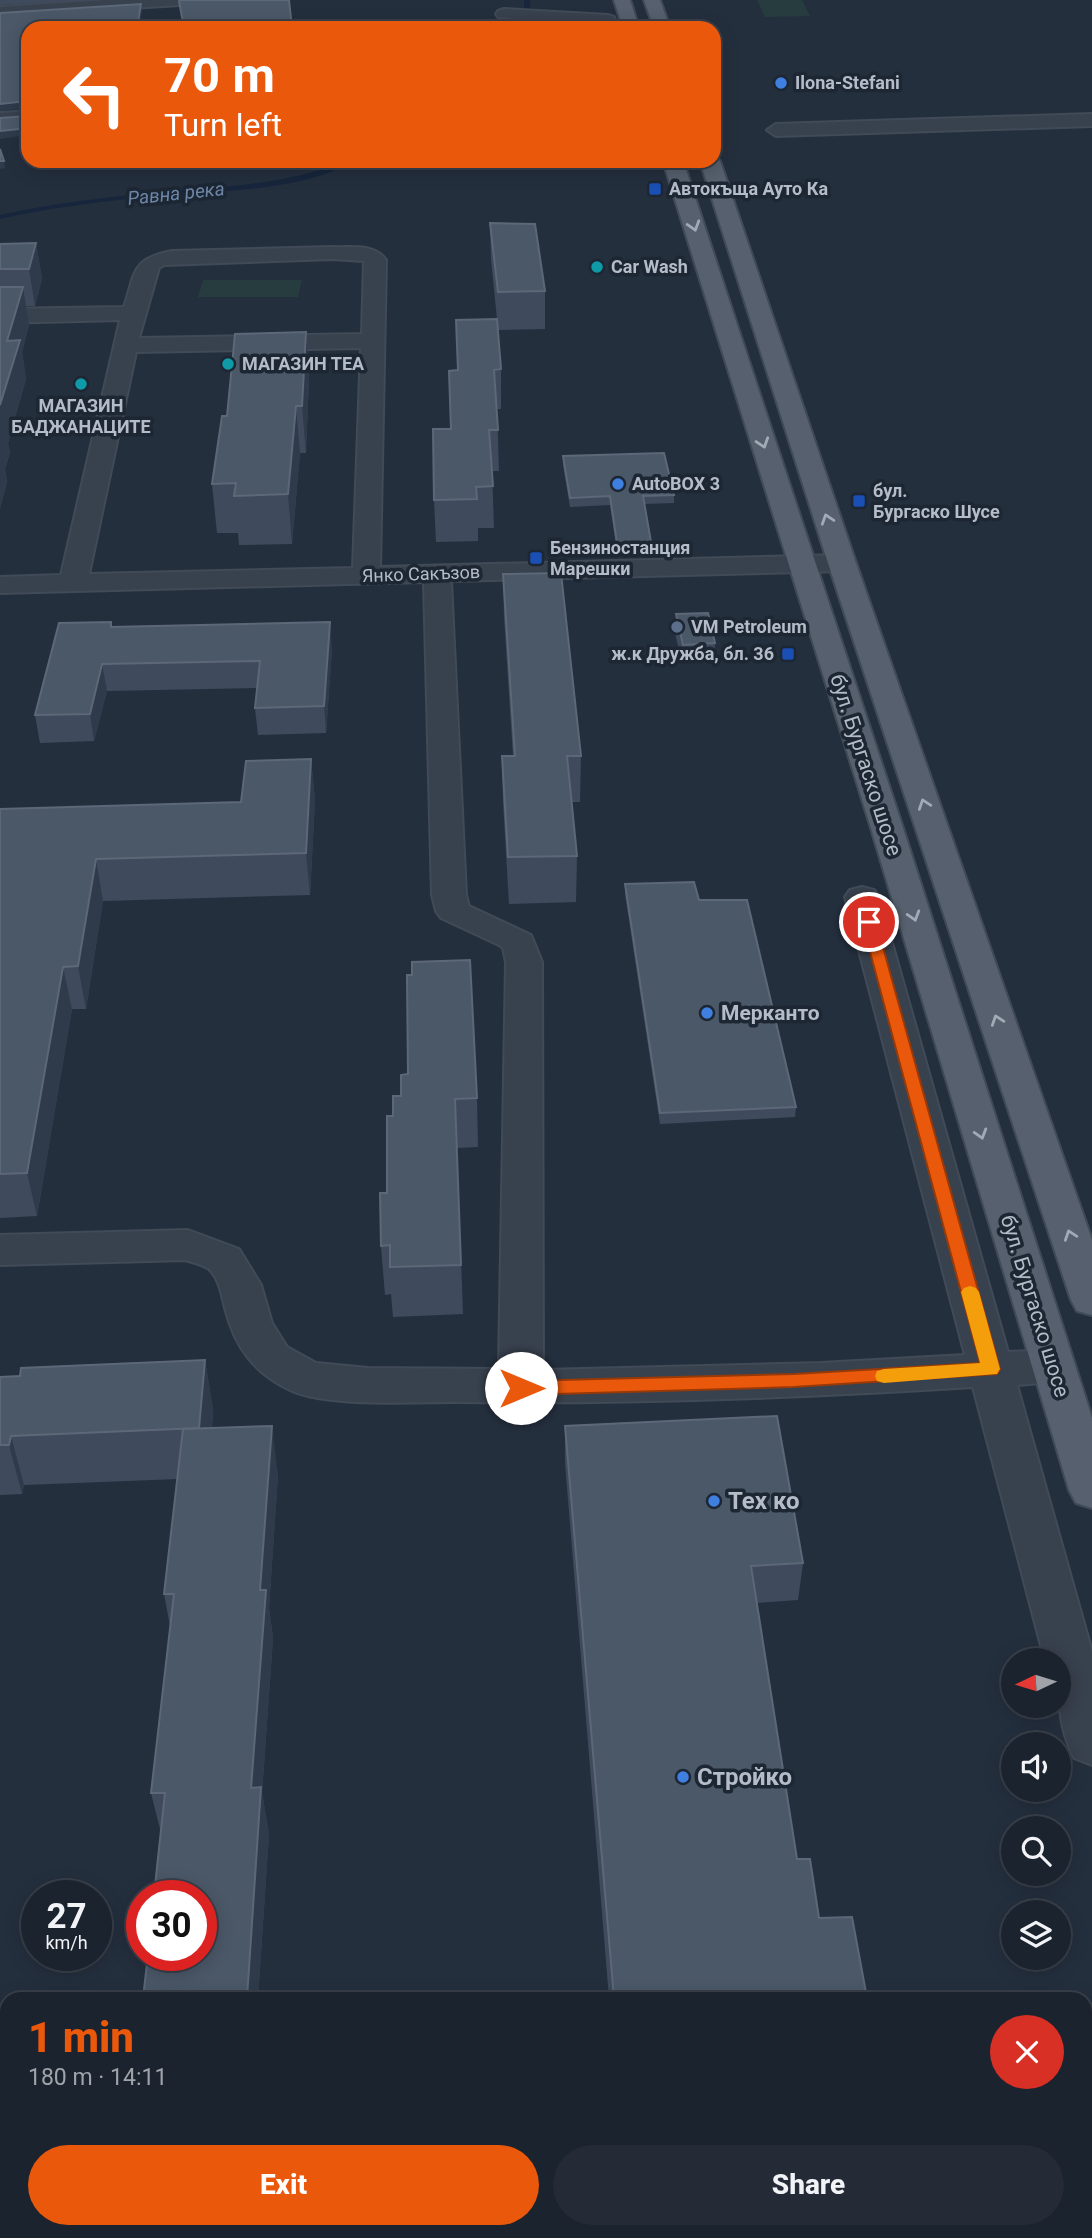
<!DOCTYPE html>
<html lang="en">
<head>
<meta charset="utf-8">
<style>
	body { margin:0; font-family:Roboto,sans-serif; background:#242b36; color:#f1f3f6; height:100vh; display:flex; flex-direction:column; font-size:26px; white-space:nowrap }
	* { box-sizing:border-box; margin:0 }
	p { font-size:23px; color:#a0a4aa }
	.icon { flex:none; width:38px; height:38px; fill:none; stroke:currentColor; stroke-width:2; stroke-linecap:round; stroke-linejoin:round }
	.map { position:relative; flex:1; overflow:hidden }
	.sheet { position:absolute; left:0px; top:1992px; width:1092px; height:247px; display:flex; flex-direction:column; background:#1b232e; border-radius:21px 21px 0 0; box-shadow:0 4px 18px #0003,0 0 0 2px #39404a }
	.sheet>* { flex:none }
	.guide { position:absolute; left:21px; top:21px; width:700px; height:147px; border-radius:21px; box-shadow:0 4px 18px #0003,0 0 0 2px #39404a; background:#ea580c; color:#fff; overflow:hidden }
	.needle { width:46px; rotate:266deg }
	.controls { position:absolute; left:1001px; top:1648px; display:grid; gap:14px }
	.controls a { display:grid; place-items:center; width:70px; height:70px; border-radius:50%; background:#1b232e; box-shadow:0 4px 18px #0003,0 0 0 2px #39404a; font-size:35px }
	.speed { position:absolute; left:21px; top:1880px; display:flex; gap:14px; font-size:35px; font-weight:700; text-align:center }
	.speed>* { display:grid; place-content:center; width:91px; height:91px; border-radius:50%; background:#1b232e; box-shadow:0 4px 18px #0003,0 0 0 2px #39404a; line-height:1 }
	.speed small { font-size:18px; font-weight:400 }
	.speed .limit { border:10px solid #d22; background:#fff; color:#111 }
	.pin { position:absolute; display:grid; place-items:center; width:60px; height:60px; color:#fff; margin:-30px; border:4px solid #fff; border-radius:50%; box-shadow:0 2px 7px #0007 }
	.me { position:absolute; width:77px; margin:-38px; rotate:90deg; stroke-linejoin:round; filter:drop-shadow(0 0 5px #0008) }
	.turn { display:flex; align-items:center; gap:24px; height:147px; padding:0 28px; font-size:32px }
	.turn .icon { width:91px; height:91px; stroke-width:2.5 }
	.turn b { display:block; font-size:49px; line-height:60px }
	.round { display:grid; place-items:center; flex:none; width:74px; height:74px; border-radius:37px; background:#242b36 }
	.headline { display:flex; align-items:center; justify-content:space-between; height:119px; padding:0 28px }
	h1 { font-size:42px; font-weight:800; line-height:52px; color:#ea580c }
	.primary-button { display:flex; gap:14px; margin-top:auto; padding:14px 28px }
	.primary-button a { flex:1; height:80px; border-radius:42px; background:#ea580c; color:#fff; font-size:28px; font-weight:800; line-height:80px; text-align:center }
	.primary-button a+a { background:#242b36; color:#f1f3f6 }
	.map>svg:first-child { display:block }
</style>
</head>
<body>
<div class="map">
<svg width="1092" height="2238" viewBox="0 0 1092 2238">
	<rect width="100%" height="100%" fill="#242f3e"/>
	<g fill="#263c3f">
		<polygon points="757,0 802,0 810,16 765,17"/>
		<polygon points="203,280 302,280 298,297 198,297"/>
	</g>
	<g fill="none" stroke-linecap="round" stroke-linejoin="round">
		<g fill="#17263c" fill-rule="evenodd">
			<polygon points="524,0 530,0 530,18 523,28 517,28 524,18"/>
			<path d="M345 161H353C306 191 215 191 159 196 106 201 53 207 0 219V215C58 202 117 196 176 191 233 186 291 183 345 161Z"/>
		</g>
		<g stroke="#414a57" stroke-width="4">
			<g id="minor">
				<polygon points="107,0 187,0 179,5 0,17 0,7"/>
				<polygon points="504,9 608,15 614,17 618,28 498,17 496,14 498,11"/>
				<polygon points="28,111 28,121 0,123 0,113"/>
				<polygon points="1092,114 1092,126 776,136 767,130 776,124"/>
				<path d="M332 247C351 248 374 243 386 260L380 567 842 555 852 557 856 563 852 569 842 571 451 581 466 895 469 906 531 935 542 962 543 1370 821 1363 965 1355 845 897 850 890 862 887 874 890 879 897 1008 1352 1053 1350 1068 1354 1075 1366 1068 1378 1053 1382 1017 1385 1092 1652V1765L1074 1758C1057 1723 1059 1699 1059 1661H1045L973 1387C801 1398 628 1404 455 1402 413 1402 329 1407 292 1391 255 1374 235 1348 225 1308 222 1296 219 1278 209 1269 204 1265 192 1262 185 1260L0 1265V1235L188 1230 239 1249 261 1285 272 1323 287 1347 316 1363 368 1368 499 1369 506 962 503 948 499 945 441 918 436 911 432 895 424 582 0 593V577L61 575 120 320 0 323V309L124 307C136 271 131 259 172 251ZM332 259 364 261 362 334 139 338 159 268 164 265ZM361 348 353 568 89 574 136 352Z"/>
			</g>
		</g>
		<g stroke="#414a57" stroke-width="4">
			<g id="major">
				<polygon points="614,0 630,0 639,28 623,28"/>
				<polygon points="644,0 660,0 670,28 654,28"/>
				<polygon points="714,156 720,161 856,563 1092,1240 1092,1315 1077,1311 1071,1300 828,563 700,161 714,161"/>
				<polygon points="663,161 683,161 902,825 1092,1418 1092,1508 1076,1503 1069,1490 870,825"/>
			</g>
		</g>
		<use href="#minor" fill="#38414e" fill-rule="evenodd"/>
		<use href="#major" fill="#56606e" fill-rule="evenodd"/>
	</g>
	<g fill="#3f4b5c">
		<polygon points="0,0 95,0 0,5"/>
		<polygon points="490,223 545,291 545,329 498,330 501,369 501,409 497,409 499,471 492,471 494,528 478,528 478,541 436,542 434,500 451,429 497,319 491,259"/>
		<polygon points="36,243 42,279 35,306 26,306 29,325 22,352 26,379 8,443 10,453 5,469 7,482 0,508 0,244"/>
		<polygon points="306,332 309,378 306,453 300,453 292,544 239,545 238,533 217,533 212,484 227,416"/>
		<polygon points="563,456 674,495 674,503 644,504 651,542 651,551 617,552 610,505 570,507 563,465"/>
		<polygon points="503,574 581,756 580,802 571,802 577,856 576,902 509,904 503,802 502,756 513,756 504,617"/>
		<polygon points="676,614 715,643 714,662 682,663 675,633"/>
		<polygon points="112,627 332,649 326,733 258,735 255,708 257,688 107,691 94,741 40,743 35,715"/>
		<polygon points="311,759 315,800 310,895 103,901 86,1009 72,1009 37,1216 0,1218 0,809 241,802"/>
		<polygon points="625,884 699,900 796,1107 795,1117 660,1124 625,894"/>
		<polygon points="401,1096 477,1098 478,1147 457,1148 463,1314 393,1317 391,1294 385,1295 381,1246 387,1193 393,1116"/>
		<polygon points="205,1360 213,1410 212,1428 278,1475 269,1608 273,1638 262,1793 269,1834 258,1998 143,1998 161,1833 151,1793 170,1626 164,1594 178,1479 24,1485 22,1494 0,1495 0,1377"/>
		<polygon points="565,1426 803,1563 798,1600 756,1603 797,1859 819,1918 867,1998 609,1998 565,1463"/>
		<polygon points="497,2231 690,2231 689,2238 498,2238"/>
	</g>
	<g fill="#2f3b4b">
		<polygon points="141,4 142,10 139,28 137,28"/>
		<polygon points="27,101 28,108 0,111 0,104"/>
		<polygon points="28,128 28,135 0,139 0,131"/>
		<polygon points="0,161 4,161 5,168 0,169"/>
		<polygon points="127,161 149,161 127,164"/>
		<polygon points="267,161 301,161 301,163 268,166"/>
		<polygon points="36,243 42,279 35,306 29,269"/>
		<polygon points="23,287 29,325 22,352 26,379 8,443 10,453 5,469 7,482 0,508 0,405 7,341"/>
		<polygon points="306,332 309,378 306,453 302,406"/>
		<polygon points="296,406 300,453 292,544 288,494"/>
		<polygon points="330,622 332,649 326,733 324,706"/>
		<polygon points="102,664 107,691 94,741 90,714"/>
		<polygon points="311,759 315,800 310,895 306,853"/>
		<polygon points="96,859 103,901 86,1009 78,966"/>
		<polygon points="63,967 72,1009 37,1216 27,1173"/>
		<polygon points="205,1360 213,1410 208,1477 199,1428"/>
		<polygon points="272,1426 278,1475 269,1608 273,1638 262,1793 269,1834 258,1998 247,1998 251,1788 260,1590"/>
		<polygon points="11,1436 24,1485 22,1494 9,1445"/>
	</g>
	<g fill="#4b5868" stroke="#5c6777" stroke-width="2">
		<polygon points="180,0 289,0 292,28 184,28 179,1"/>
		<polygon points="141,4 137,28 28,28 28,103 27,101 0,104 0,13"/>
		<polygon points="28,116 28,128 0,131 0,118"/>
		<polygon points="0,149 4,161 0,161"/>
		<polygon points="490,223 535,224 545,291 498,292"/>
		<polygon points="36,243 29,269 0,269 0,244"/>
		<polygon points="0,287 23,287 7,341 20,340 0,405"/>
		<polygon points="497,319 501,369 494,370 498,430 489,430 493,486 476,487 477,499 434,500 433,429 451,429 449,371 458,370 456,320"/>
		<polygon points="306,332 302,406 296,406 288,494 234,496 236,483 212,484 222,416 227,416 235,334"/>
		<polygon points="664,453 674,495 643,496 651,542 617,543 610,496 570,498 563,456"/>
		<polygon points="561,573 581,756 567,756 577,856 508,857 502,756 515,756 503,574"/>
		<polygon points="708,613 715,643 683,645 676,614"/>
		<polygon points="111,622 111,627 330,622 324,706 255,708 260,661 102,664 90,714 35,715 59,623"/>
		<polygon points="311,759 306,853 96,859 78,966 63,967 27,1173 0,1174 0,809 241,802 246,761"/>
		<polygon points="694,882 699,900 747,900 796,1107 660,1113 625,884"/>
		<polygon points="470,960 477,1098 455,1099 461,1265 390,1267 390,1245 381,1246 380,1193 387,1193 387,1116 393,1116 393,1096 401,1096 401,1075 408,1074 407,975 412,975 412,962"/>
		<polygon points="205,1360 199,1428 11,1436 9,1445 0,1445 0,1377 20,1376 21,1368"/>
		<polygon points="777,1416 803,1563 751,1566 797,1859 810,1859 819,1918 852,1917 867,1998 614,1998 565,1426"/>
		<polygon points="272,1426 260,1590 266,1590 251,1788 261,1787 247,1998 143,1998 148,1955 201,1955 201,1895 154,1895 165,1793 151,1793 174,1594 164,1594 183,1429"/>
	</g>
	<defs><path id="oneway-chevron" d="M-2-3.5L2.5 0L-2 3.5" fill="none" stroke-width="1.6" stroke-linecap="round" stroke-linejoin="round" transform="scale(1.75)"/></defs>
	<g stroke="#a1aab7">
		<use href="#oneway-chevron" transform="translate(694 226) rotate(73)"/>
		<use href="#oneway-chevron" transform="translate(763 443) rotate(72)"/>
		<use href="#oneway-chevron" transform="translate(827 519) rotate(-108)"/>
		<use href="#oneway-chevron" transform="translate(924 804) rotate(-109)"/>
		<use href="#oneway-chevron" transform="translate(914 916) rotate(73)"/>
		<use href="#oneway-chevron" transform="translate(997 1020) rotate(-109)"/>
		<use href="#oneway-chevron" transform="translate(981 1134) rotate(73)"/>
		<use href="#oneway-chevron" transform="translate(1070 1235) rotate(-109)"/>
	</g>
	<polygon fill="#ea580c" stroke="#983908" stroke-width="2" points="869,918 876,922 1000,1369 997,1374 794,1387 521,1395 514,1393 512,1388 514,1383 521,1381 794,1374 980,1363 862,922"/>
	<polygon fill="#f59e0b" points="970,1286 976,1288 979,1292 1000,1369 997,1374 884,1383 877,1381 875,1376 877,1371 884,1369 980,1363 961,1292 964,1288"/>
	<g fill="#3f7fe0" stroke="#1d2633" stroke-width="2.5">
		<circle cx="781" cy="83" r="7"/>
		<circle cx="618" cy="484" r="7"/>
		<circle cx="707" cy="1013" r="7"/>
		<circle cx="714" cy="1501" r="7"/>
		<circle cx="683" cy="1777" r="7"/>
	</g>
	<g fill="#1a4fb4" stroke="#1d2633" stroke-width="2.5">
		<rect x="648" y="182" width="14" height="14" rx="3.5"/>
		<rect x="852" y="494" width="14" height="14" rx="3.5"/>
		<rect x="529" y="551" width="14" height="14" rx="3.5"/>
		<rect x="781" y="647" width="14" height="14" rx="3.5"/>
	</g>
	<g fill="#0f9aa8" stroke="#1d2633" stroke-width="2.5">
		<circle cx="597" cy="267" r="7"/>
		<circle cx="228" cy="364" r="7"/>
		<circle cx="81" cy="384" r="7"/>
	</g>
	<circle fill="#5c6f8a" stroke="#1d2633" stroke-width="2.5" cx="677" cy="627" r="7"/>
	<g text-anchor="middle" stroke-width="7" stroke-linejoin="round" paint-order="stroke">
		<g font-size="18" font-weight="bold" fill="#b4bcc9" stroke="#1d2633" text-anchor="start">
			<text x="795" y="89">Ilona-Stefani</text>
			<text x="669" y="195">Автокъща Ауто Ка</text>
			<text x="611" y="273">Car Wash</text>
			<text x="242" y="370">МАГАЗИН ТЕА</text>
			<text x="81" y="412" text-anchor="middle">МАГАЗИН<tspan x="81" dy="21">БАДЖАНАЦИТЕ</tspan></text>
			<text x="632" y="490">AutoBOX 3</text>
			<text x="873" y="497">бул.<tspan x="873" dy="21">Бургаско Шусе</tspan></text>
			<text x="550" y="554">Бензиностанция<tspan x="550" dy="21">Марешки</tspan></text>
			<text x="691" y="633">VM Petroleum</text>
			<text x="774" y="660" text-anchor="end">ж.к Дружба, бл. 36</text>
		</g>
		<g font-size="18" fill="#b4bcc9" stroke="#1d2633">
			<text transform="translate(421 574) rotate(-2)" y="6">Янко Сакъзов</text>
		</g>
		<g font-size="19" font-style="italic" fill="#6d86a8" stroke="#1d2633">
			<text transform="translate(176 193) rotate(-6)" y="7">Равна река</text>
		</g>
		<g font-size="21" fill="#b4bcc9" stroke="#1d2633">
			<text transform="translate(866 765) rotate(72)" y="7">бул. Бургаско шосе</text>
			<text transform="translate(1035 1306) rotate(73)" y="7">бул. Бургаско шосе</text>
		</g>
		<g font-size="21" font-weight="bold" fill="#b4bcc9" stroke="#1d2633" text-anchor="start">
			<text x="721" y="1020">Мерканто</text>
		</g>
		<g font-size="24" font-weight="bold" fill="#b4bcc9" stroke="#1d2633" text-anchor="start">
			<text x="728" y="1509">Тех ко</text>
			<text x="697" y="1785">Стройко</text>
		</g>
	</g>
</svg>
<div class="controls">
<a><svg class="needle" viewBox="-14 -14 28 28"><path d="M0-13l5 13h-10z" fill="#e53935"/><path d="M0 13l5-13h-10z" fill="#a0a4aa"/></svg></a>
<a><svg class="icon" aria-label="sound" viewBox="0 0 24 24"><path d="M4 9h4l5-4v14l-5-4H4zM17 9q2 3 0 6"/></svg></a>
<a><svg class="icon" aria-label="search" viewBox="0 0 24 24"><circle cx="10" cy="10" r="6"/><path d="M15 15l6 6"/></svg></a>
<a><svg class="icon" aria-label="layers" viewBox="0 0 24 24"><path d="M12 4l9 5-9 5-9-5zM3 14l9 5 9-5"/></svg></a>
</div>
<div class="speed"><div>27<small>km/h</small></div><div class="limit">30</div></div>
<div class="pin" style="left:869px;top:922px;background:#d93025"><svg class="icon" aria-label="arrive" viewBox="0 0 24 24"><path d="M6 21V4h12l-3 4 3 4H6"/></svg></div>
<svg class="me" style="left:521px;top:1388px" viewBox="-20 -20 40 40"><circle r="19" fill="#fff"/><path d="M0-13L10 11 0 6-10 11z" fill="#ea580c"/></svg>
<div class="guide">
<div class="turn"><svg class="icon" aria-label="left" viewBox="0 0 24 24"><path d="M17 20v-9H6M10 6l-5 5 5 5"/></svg><div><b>70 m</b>Turn left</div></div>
</div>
<section class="sheet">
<div class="headline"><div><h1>1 min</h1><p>180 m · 14:11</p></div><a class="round" style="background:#d93025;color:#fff"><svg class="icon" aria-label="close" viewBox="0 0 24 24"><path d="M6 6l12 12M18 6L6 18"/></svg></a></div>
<div class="primary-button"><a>Exit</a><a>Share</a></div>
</section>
</div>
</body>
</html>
